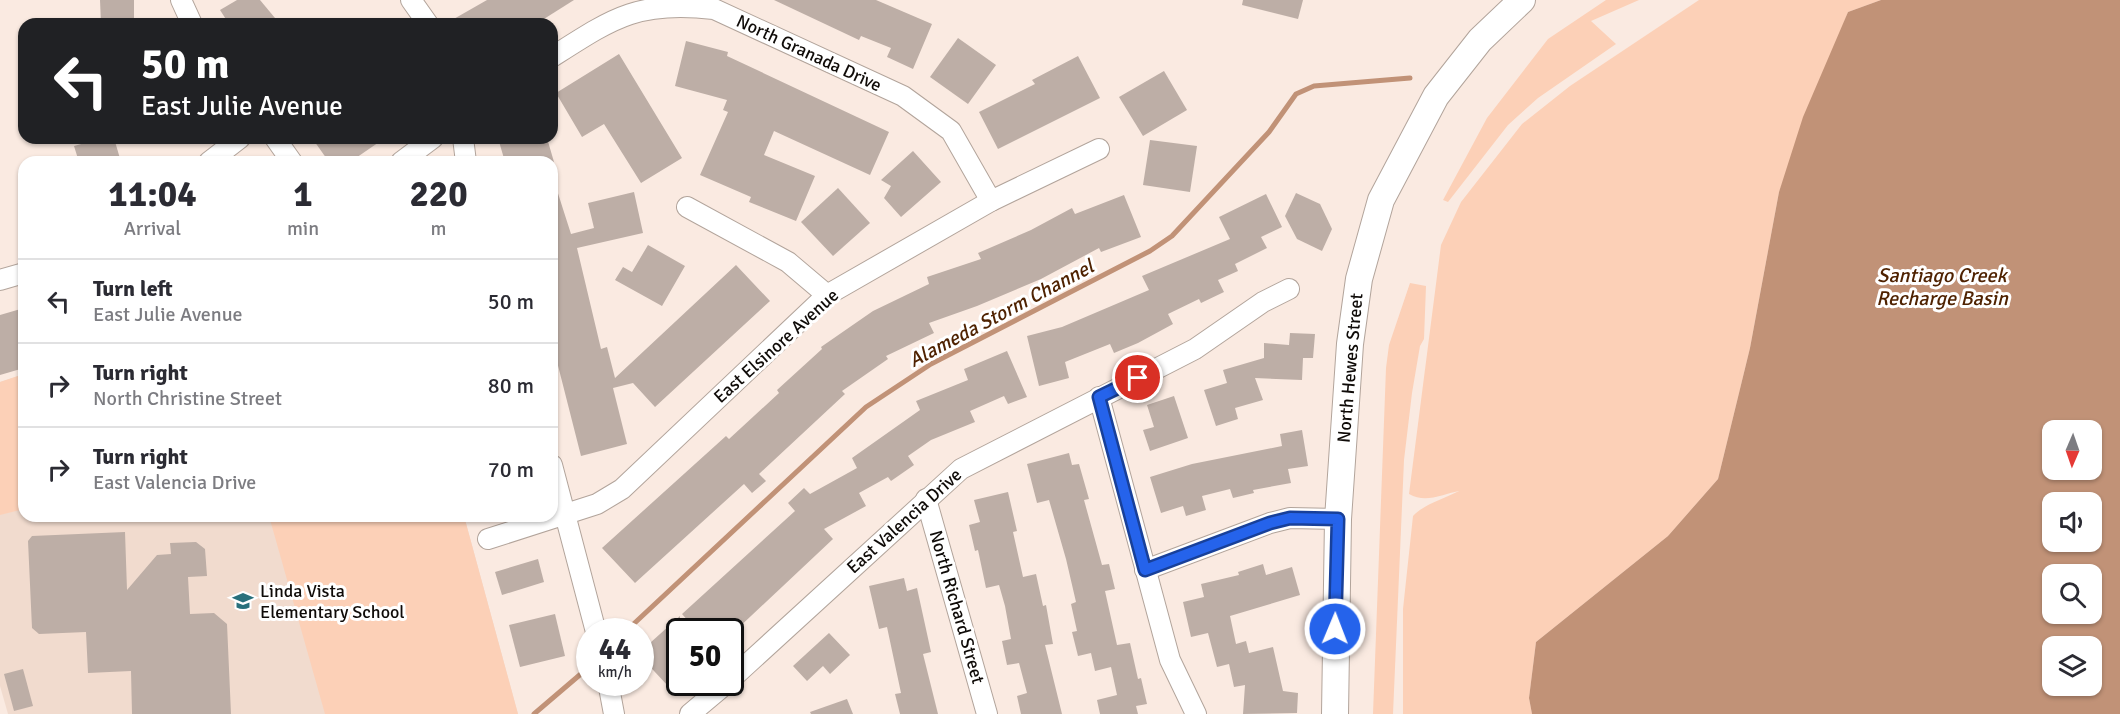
<!DOCTYPE html>
<html lang="en">
<head>
<meta charset="utf-8">
<style>
	body { margin:0; font-family:Signika,sans-serif; background:#f2f2f3; color:#2b2b33; height:100vh; display:flex; flex-direction:column; font-size:22px; white-space:nowrap }
	* { box-sizing:border-box; margin:0 }
	p { font-size:20px; color:#7c7c81 }
	.icon { flex:none; width:33px; height:33px; fill:none; stroke:currentColor; stroke-width:2; stroke-linecap:round; stroke-linejoin:round }
	.map { position:relative; flex:1; overflow:hidden }
	.drawer { position:absolute; left:18px; top:156px; width:540px; height:366px; display:flex; flex-direction:column; background:#fff; border-radius:18px; box-shadow:0 2px 4px #0004 }
	.drawer>* { flex:none }
	.hud { position:absolute; left:18px; top:18px; width:540px; height:126px; border-radius:18px; box-shadow:0 2px 4px #0004; background:#202124; color:#fff; overflow:hidden }
	.needle { width:39px; rotate:182deg }
	.fabs { position:absolute; left:2042px; top:420px; display:grid; gap:12px }
	.fabs a { display:grid; place-items:center; width:60px; height:60px; border-radius:12px; background:#fff; box-shadow:0 2px 4px #0004; font-size:30px }
	.speed { position:absolute; left:576px; top:618px; display:flex; gap:12px; font-size:30px; font-weight:700; text-align:center }
	.speed>* { display:grid; place-content:center; width:78px; height:78px; border-radius:50%; background:#fff; box-shadow:0 2px 4px #0004; line-height:1 }
	.speed small { font-size:15px; font-weight:400 }
	.speed .limit { border:3px solid #111; border-radius:9px; background:#fff; color:#111 }
	.pin { position:absolute; display:grid; place-items:center; width:51px; height:51px; color:#fff; margin:-26px; border:3px solid #fff; border-radius:50%; box-shadow:0 2px 6px #0007 }
	.me { position:absolute; width:66px; margin:-33px; rotate:1deg; stroke-linejoin:round; filter:drop-shadow(0 0 4px #0008) }
	.turn { display:flex; align-items:center; gap:21px; height:126px; padding:0 24px; font-size:27px }
	.turn .icon { width:78px; height:78px; stroke-width:2.5 }
	.turn b { display:block; font-size:42px; line-height:51px }
	.eta { display:flex; justify-content:space-evenly; align-items:center; height:102px; text-align:center }
	.eta b { font-size:36px; font-weight:700; line-height:42px }
	ul { padding:0; list-style:none }
	li { display:flex; align-items:center; gap:18px; height:84px; padding:0 24px; border-top:2px solid #e1e1e2 }
	li div { flex:1 }
	li b { display:block; font-size:22px }
	li em { font-style:normal }
	.map>svg:first-child { display:block }
</style>
</head>
<body>
<div class="map">
<svg width="2120" height="714" viewBox="0 0 2120 714">
	<rect width="100%" height="100%" fill="#faeae1"/>
	<polygon fill="#f1dbce" points="24,374 24,516 464,516 518,714 8,714 0,686 0,382"/>
	<g fill="#fcd0b7">
		<polygon points="1606,0 1639,0 1591,21 1616,44 1538,98 1508,125 1448,202 1443,200 1487,118 1548,39"/>
		<path d="M1699 0H1881L1848 12 1779 192 1750 348 1718 479 1668 536 1536 642 1529 698 1532 714H1403V609L1413 516C1424 504 1444 499 1459 491 1442 494 1426 504 1409 494L1441 245 1461 202 1522 124 1570 86Z"/>
		<polygon points="1410,283 1426,286 1424,339 1420,346 1412,393 1404,460 1393,714 1373,714 1386,368 1389,345"/>
		<polygon points="24,374 24,509 0,515 0,382"/>
		<polygon points="269,516 464,516 518,714 325,714"/>
	</g>
	<path fill="#c19277" fill-rule="evenodd" d="M1881 0H2120V714H1532L1529 698 1536 642 1668 536 1718 479 1750 348 1779 192 1803 117 1848 12ZM2052 430H2091V470H2052ZM2052 502H2091V542H2052ZM2052 574H2091V614H2052ZM2091 646V686H2052V646Z"/>
	<g fill="none" stroke-linecap="round" stroke-linejoin="round">
		<g stroke="#c19277" stroke-width="5">
			<polyline points="625,632 866,407 931,364 1150,251 1172,236 1269,132 1296,94 1314,86 1410,78"/>
			<polyline points="534,714 589,667"/>
		</g>
	</g>
	<g fill="#bdaea6">
		<polygon points="100,0 134,0 134,24 101,24"/>
		<polygon points="237,0 260,0 280,24 229,24 220,10"/>
		<polygon points="487,0 574,0 536,24 445,24"/>
		<polygon points="774,0 876,0 932,24 913,69 887,57 891,48 861,36 859,40"/>
		<polygon points="1243,0 1303,0 1298,19 1242,5"/>
		<polygon points="958,38 996,65 968,104 930,77"/>
		<polygon points="686,41 728,52 727,56 889,132 870,175 774,131 764,155 815,176 796,221 749,202 751,197 700,175 728,112 723,110 727,100 675,86"/>
		<polygon points="619,54 682,158 641,183 604,124 582,137 556,93"/>
		<polygon points="1078,56 1100,98 998,149 979,112 1035,84 1032,80"/>
		<polygon points="1164,71 1187,110 1143,136 1119,97"/>
		<polygon points="103,138 114,138 121,162 79,162 74,146"/>
		<polygon points="312,138 385,138 350,162 329,162"/>
		<polygon points="498,138 547,138 554,162 505,162"/>
		<polygon points="1150,140 1197,146 1190,192 1143,185"/>
		<polygon points="913,151 941,182 901,217 884,198 891,186 881,180"/>
		<polygon points="552,184 555,184 571,234 594,228 588,203 634,192 643,233 577,248 601,349 607,347 615,378 736,265 770,301 655,407 633,383 613,388 627,444 581,456 552,342"/>
		<polygon points="838,188 870,223 833,256 801,222"/>
		<polygon points="1296,193 1320,204 1332,229 1322,251 1297,239 1285,216"/>
		<polygon points="1266,194 1282,227 1261,237 1267,248 1235,264 1238,271 1218,280 1224,292 1201,303 1199,299 1168,314 1173,324 1138,343 1114,353 1110,344 1065,362 1069,378 1039,386 1027,336 1062,327 1149,290 1142,276 1230,239 1219,217"/>
		<polygon points="1124,195 1141,237 1101,252 1099,248 1041,279 977,306 929,323 934,333 886,356 888,359 842,391 845,394 759,474 766,481 752,493 744,484 635,583 602,548 726,436 729,439 779,393 777,390 822,349 821,347 873,311 929,284 927,277 981,259 978,253 1031,230 1072,208 1075,214"/>
		<polygon points="648,245 685,266 662,306 615,280 623,267 632,272"/>
		<polygon points="24,308 24,368 0,375 0,315"/>
		<polygon points="1290,333 1315,334 1313,358 1303,358 1302,380 1255,378 1263,400 1235,408 1238,419 1216,426 1204,390 1227,383 1223,370 1264,358 1264,343 1289,345"/>
		<polygon points="1007,351 1027,397 1008,404 1004,396 970,411 975,422 931,440 908,456 914,465 891,481 888,477 859,493 866,506 824,529 833,539 734,632 698,632 682,614 795,511 788,503 804,488 810,494 857,468 852,458 920,410 916,401 968,380 964,369"/>
		<polygon points="1174,396 1188,438 1150,451 1143,430 1154,427 1147,405"/>
		<polygon points="1302,430 1308,466 1288,469 1291,483 1253,490 1254,493 1233,498 1230,489 1202,496 1206,510 1186,516 1183,506 1161,513 1150,477 1192,464 1282,446 1280,434"/>
		<polygon points="1069,453 1072,465 1079,464 1089,499 1084,500 1102,565 1109,564 1115,589 1105,591 1117,645 1130,643 1138,679 1141,678 1147,704 1136,706 1138,714 1100,714 1097,700 1117,695 1111,667 1095,671 1091,653 1078,656 1072,632 1077,631 1071,604 1076,602 1066,559 1049,500 1037,503 1027,464"/>
		<polygon points="1008,492 1017,531 1013,532 1023,577 1036,574 1043,606 1046,605 1053,644 1045,645 1062,714 1021,714 1017,696 1027,693 1019,663 1007,665 1002,641 1011,639 1005,606 999,585 986,588 978,550 975,551 969,525 980,522 974,500"/>
		<polygon points="125,532 127,590 157,555 171,554 170,543 196,542 205,549 207,576 188,577 190,614 214,613 227,624 231,714 132,714 131,671 88,673 86,632 39,634 32,628 28,541 32,536"/>
		<polygon points="538,559 544,582 502,595 495,572"/>
		<polygon points="1263,564 1266,575 1292,567 1300,595 1230,616 1236,644 1246,641 1249,653 1273,647 1283,691 1298,693 1297,713 1243,714 1245,685 1234,687 1229,664 1217,667 1208,633 1191,637 1183,602 1204,597 1201,584 1239,575 1238,572"/>
		<polygon points="904,578 907,591 917,588 931,652 923,654 938,714 900,714 895,694 901,693 887,627 879,629 869,586"/>
		<polygon points="555,614 565,656 520,667 509,625"/>
		<polygon points="680,616 680,677 669,687 640,656 640,652"/>
		<polygon points="829,633 850,655 830,674 823,666 807,681 793,666"/>
		<polygon points="23,669 33,706 14,711 4,674"/>
		<polygon points="847,699 853,714 811,714 810,712"/>
	</g>
	<g fill="none" stroke-linecap="round" stroke-linejoin="round">
		<g stroke="#b2a49b" stroke-width="22">
			<g id="minor">
				<polyline points="181,0 192,24"/>
				<polyline points="411,0 428,24"/>
				<path d="M552 57C613 18 638 0 714 9L903 96 951 131 991 201"/>
				<polyline points="275,138 292,162"/>
				<polyline points="463,138 466,162"/>
				<polyline points="209,162 240,138"/>
				<polyline points="401,162 433,138"/>
				<polyline points="687,207 788,262 827,295"/>
				<polyline points="0,280 24,273"/>
				<polyline points="1099,397 1170,660 1196,714"/>
				<polyline points="552,465 596,632"/>
				<polyline points="926,499 987,714"/>
				<polyline points="488,539 597,504 622,489 827,295 991,201 1099,149"/>
				<polyline points="1145,570 1270,523 1290,518 1338,519"/>
				<polyline points="730,680 961,469 1195,349 1263,302 1289,289"/>
				<polyline points="608,682 614,714"/>
				<polyline points="690,714 728,682"/>
			</g>
		</g>
		<g stroke="#b2a49b" stroke-width="28">
			<polyline id="major" points="1335,714 1338,519 1350,344 1359,279 1381,200 1436,96 1480,40 1522,0"/>
		</g>
		<use href="#minor" stroke="#fff" stroke-width="20"/>
		<use href="#major" stroke="#fff" stroke-width="26"/>
	</g>
	<g fill="none" stroke-linecap="round" stroke-linejoin="round">
		<g stroke="#184099" stroke-width="15">
			<polyline id="route" points="1138,378 1099,397 1145,570 1270,523 1290,518 1338,519 1335,629"/>
		</g>
		<use href="#route" stroke="#2563eb" stroke-width="10"/>
	</g>
	<defs>
		<g id="school-bare" transform="scale(1.62)"><path d="M0-5L7-2L0 1L-7-2ZM-4 1L0 2.5L4 1V4Q0 6-4 4Z" fill="#29707c" stroke="#fff" stroke-width="2.5" paint-order="stroke"/></g>
	</defs>
	<g fill-rule="evenodd">
		<use href="#school-bare" x="243" y="601"/>
	</g>
	<g text-anchor="middle" stroke-width="6" stroke-linejoin="round" paint-order="stroke">
		<g font-size="18" fill="#0f0b08" stroke="#fff">
			<text transform="translate(809 53) rotate(25)" y="6">North Granada Drive</text>
			<text transform="translate(776 346) rotate(-42)" y="6">East Elsinore Avenue</text>
			<text transform="translate(1350 368) rotate(-85)" y="6">North Hewes Street</text>
			<text transform="translate(904 521) rotate(-42)" y="6">East Valencia Drive</text>
			<text transform="translate(957 607) rotate(74)" y="6">North Richard Street</text>
		</g>
		<g font-size="18" fill="#0f0b08" stroke="#fff" text-anchor="start">
			<text x="260" y="597">Linda Vista<tspan x="260" dy="21">Elementary School</tspan></text>
		</g>
		<g font-size="20" font-style="italic" fill="#4f2201" stroke="#fff">
			<text x="1942" y="282">Santiago Creek<tspan x="1942" dy="23">Recharge Basin</tspan></text>
			<text transform="translate(1001 313) rotate(-28)" y="7">Alameda Storm Channel</text>
		</g>
	</g>
</svg>
<div class="fabs">
<a><svg class="needle" viewBox="-14 -14 28 28"><path d="M0-13l5 13h-10z" fill="#e53935"/><path d="M0 13l5-13h-10z" fill="#7c7c81"/></svg></a>
<a><svg class="icon" aria-label="sound" viewBox="0 0 24 24"><path d="M4 9h4l5-4v14l-5-4H4zM17 9q2 3 0 6"/></svg></a>
<a><svg class="icon" aria-label="search" viewBox="0 0 24 24"><circle cx="10" cy="10" r="6"/><path d="M15 15l6 6"/></svg></a>
<a><svg class="icon" aria-label="layers" viewBox="0 0 24 24"><path d="M12 4l9 5-9 5-9-5zM3 14l9 5 9-5"/></svg></a>
</div>
<div class="speed"><div>44<small>km/h</small></div><div class="limit">50</div></div>
<div class="pin" style="left:1138px;top:378px;background:#d93025"><svg class="icon" aria-label="arrive" viewBox="0 0 24 24"><path d="M6 21V4h12l-3 4 3 4H6"/></svg></div>
<svg class="me" style="left:1335px;top:629px" viewBox="-20 -20 40 40"><circle r="17" fill="#2563eb" stroke="#fff" stroke-width="3"/><path d="M0-11L8 9 0 5-8 9z" fill="#fff"/></svg>
<div class="hud">
<div class="turn"><svg class="icon" aria-label="left" viewBox="0 0 24 24"><path d="M17 20v-9H6M10 6l-5 5 5 5"/></svg><div><b>50 m</b>East Julie Avenue</div></div>
</div>
<section class="drawer">
<div class="eta">
<div><b>11:04</b><p>Arrival</p></div>
<div><b>1</b><p>min</p></div>
<div><b>220</b><p>m</p></div>
</div>
<ul>
<li><svg class="icon" aria-label="left" viewBox="0 0 24 24"><path d="M17 20v-9H6M10 6l-5 5 5 5"/></svg><div><b>Turn left</b><p>East Julie Avenue</p></div><em>50 m</em></li>
<li><svg class="icon" aria-label="right" viewBox="0 0 24 24"><path d="M7 20v-9h11M14 6l5 5-5 5"/></svg><div><b>Turn right</b><p>North Christine Street</p></div><em>80 m</em></li>
<li><svg class="icon" aria-label="right" viewBox="0 0 24 24"><path d="M7 20v-9h11M14 6l5 5-5 5"/></svg><div><b>Turn right</b><p>East Valencia Drive</p></div><em>70 m</em></li>
</ul>
</section>
</div>
</body>
</html>
